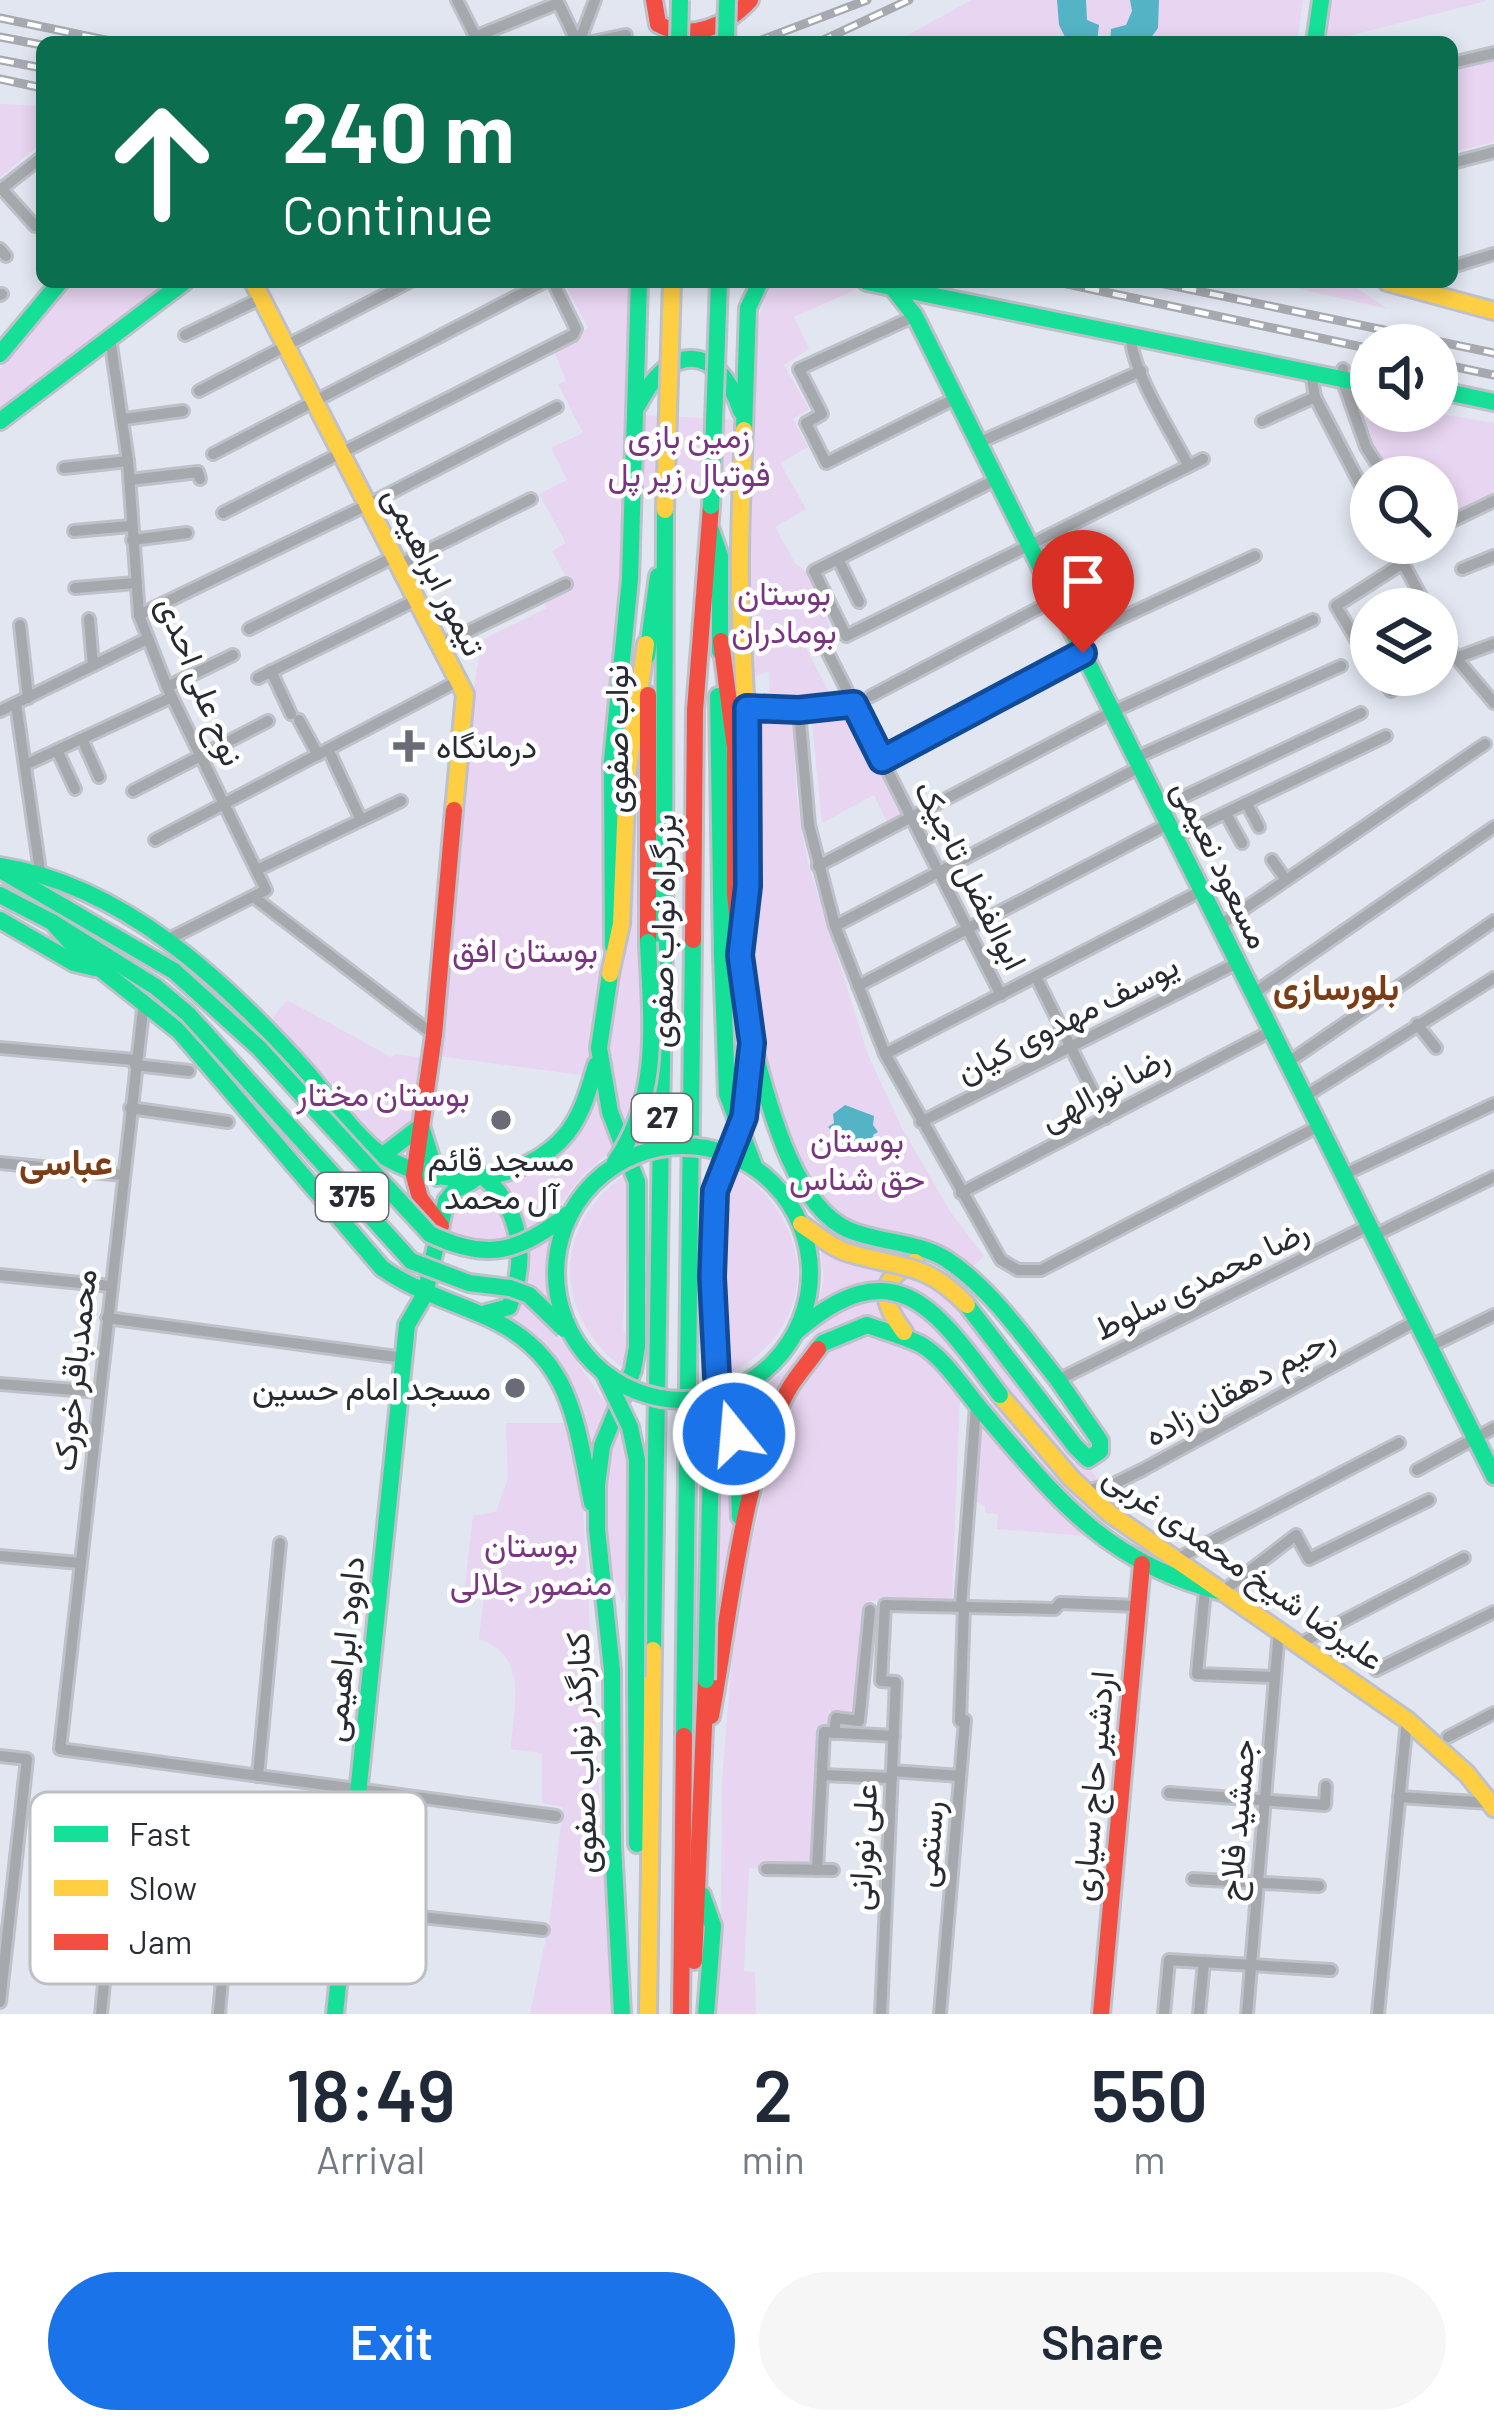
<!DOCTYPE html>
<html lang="en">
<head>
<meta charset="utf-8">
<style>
	body { margin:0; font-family:Barlow,Vazirmatn,sans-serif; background:#f6f6f7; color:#1f2937; height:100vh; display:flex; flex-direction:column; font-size:45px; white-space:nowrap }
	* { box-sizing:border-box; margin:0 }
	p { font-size:39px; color:#747a83 }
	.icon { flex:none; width:66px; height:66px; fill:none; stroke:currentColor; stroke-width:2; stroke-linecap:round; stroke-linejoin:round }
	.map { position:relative; height:2014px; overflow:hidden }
	.drawer { display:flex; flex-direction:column; background:#fff; flex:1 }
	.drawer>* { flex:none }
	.guide { position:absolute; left:36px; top:36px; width:1422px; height:252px; border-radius:18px; box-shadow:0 6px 18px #0003; background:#0b6e4f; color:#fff; overflow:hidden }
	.fabs { position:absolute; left:1350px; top:324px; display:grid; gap:24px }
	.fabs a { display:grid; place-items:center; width:108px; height:108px; border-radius:50%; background:#fff; box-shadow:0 6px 18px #0003; font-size:60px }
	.pin { position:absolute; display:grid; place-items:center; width:102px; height:102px; color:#fff; margin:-123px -51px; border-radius:50% 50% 50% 0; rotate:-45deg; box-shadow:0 0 12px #0007 }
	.pin .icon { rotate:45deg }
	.me { position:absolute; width:132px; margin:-66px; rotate:343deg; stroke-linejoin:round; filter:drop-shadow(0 0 9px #0008) }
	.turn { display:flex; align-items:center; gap:42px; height:252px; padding:0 48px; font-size:54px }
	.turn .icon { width:156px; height:156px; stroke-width:2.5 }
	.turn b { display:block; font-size:84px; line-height:102px }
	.eta { display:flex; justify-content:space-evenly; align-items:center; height:204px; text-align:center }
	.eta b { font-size:72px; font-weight:600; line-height:84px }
	.button { display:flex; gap:24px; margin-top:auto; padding:24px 48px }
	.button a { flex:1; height:138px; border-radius:72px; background:#1a73e8; color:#fff; font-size:48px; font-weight:600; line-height:138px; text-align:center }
	.button a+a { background:#f6f6f7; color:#1f2937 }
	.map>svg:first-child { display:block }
</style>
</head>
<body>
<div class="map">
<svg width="1494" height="2014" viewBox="0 0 1494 2014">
	<rect width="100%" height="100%" fill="#e1e6f1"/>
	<g fill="#e8d5f1">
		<polygon points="972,0 1303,0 1297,42 895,42"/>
		<polygon points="1327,0 1486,0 1486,1 1324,42"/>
		<polygon points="1494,61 1494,142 1452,152 1452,71"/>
		<polygon points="0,104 42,106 42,143 0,177"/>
		<polygon points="70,282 171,282 0,411 0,369"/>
		<polygon points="770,282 866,285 794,317 809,349 784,365 809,409 793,419 808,447 780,463 806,509 775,527 795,563 812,577 832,634 806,648 830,694 770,696 769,671 749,679 745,628 755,330"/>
		<polygon points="1270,282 1348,282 1388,309"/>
		<polygon points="565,285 633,287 625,572 607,742 601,966 589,1076 439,1056 473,693 482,640 547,608 544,600 571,586 552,551 566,543 539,494 567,480 551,448 583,433 558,384 566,381 554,350 588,328"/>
		<polygon points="1363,413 1442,414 1494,423 1494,493 1437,521 1437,477 1396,477 1377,453"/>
		<polygon points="642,415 739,420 732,495 639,490"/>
		<polygon points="640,704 643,1074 643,1087 625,1135 611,1097 606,1052"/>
		<polygon points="849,710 902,814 888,824 874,795 822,823 812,722"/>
		<polygon points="753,715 792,719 797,800 807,860 868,1055 902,1128 951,1213 984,1256 970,1269 924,1241 854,1227 840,1220 814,1193 767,1074 753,976"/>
		<polygon points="287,1000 391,1057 396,1054 423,1058 417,1123 386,1146 374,1137 272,1019"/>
		<polygon points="599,1071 615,1147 582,1176 548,1220 523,1237 500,1181 531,1171"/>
		<path d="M727 1165C820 1217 824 1333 721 1377L726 1219 721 1194Z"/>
		<path d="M629 1172 623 1328 628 1342V1372C552 1318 549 1224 629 1172Z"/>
		<polygon points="483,1185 495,1189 513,1240 478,1243 446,1233 448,1213 463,1190"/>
		<polygon points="549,1235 546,1266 553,1304 523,1282 523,1254"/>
		<path d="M820 1245C858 1270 900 1268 939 1289L1099 1480 1097 1484 1084 1477 937 1303C892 1275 863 1277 818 1304L824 1279Z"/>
		<path d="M516 1300 546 1318 611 1411 596 1447 586 1441C571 1388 558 1327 495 1315Z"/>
		<path d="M878 1301 903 1306 930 1321 988 1399 1054 1474 1113 1529 1064 1494 930 1341C876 1302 821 1313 788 1373 775 1397 770 1428 753 1450L737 1426 734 1510 719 1611C720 1552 708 1457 742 1408 755 1390 777 1381 790 1363 816 1330 833 1304 878 1301Z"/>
		<polygon points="858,1331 921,1350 960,1394 952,1598 867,1601 851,1712 829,1711 819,1871 824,1878 749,1868 744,1971 755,1972 756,2014 715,2014 721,1934 722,1780 736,1608 778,1430 799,1385 824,1347"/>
		<polygon points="980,1416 1087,1536 997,1529 998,1514 985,1513 985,1506 972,1500"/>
		<path d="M614 1420C636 1469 635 1551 623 1604 597 1535 604 1491 614 1420Z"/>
		<path d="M506 1423H566L582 1491 612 2014H530L550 1919 563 1807 542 1803V1753L511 1749C513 1705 530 1657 479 1639L484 1595 465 1586 473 1516 496 1512 508 1478Z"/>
	</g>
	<g fill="#54b4c5">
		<polygon points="1057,0 1086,0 1087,20 1099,25 1097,42 1066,39 1059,25"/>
		<polygon points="1130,0 1159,0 1158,28 1148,42 1110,42 1111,29 1126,25 1132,11"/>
		<polygon points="845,1105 874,1116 873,1125 878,1132 873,1135 875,1143 869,1152 856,1150 851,1155 847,1149 834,1151 830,1145 833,1132 828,1127 834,1123 833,1114"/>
	</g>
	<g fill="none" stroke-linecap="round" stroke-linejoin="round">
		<g stroke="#bec1c9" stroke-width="16">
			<g id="street">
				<polyline points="457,0 477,40"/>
				<polyline points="557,0 577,42"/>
				<polyline points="475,37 558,3"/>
				<polyline points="579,42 595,0"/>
				<polyline points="592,42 626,35"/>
				<polyline points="1452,63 1494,53"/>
				<polyline points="1452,163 1494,152"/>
				<polyline points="2,189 35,226"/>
				<polyline points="0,190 42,157"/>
				<polyline points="0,249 6,256"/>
				<polyline points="1452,267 1494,254"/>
				<polyline points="0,295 2,294"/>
				<polyline points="915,316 799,369 822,414 806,423 826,463 956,398"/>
				<polyline points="185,335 260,299"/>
				<path d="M1131 335C1130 369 1172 433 1188 465"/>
				<polyline points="110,338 128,461 139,615 167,687 266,890 169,939"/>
				<polyline points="1343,369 1342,379 1366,447 1385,477"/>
				<polyline points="1311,372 1315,397 1371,505"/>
				<polyline points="199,391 409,282"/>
				<polyline points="124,419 183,411"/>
				<polyline points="1262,421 1315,397"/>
				<polyline points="978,443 1141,371"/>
				<polyline points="213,454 544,282"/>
				<polyline points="64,468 128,461"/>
				<polyline points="997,479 814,571 846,636 1203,459"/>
				<polyline points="130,480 198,472 200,479"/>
				<polyline points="223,513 573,335 576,329 553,282"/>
				<polyline points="1437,528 1494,501"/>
				<polyline points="74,531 131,526"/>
				<polyline points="132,540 187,533"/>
				<polyline points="1392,543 1428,609"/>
				<polyline points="838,559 859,602"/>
				<polyline points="398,565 531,499"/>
				<polyline points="1462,569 1494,556"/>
				<polyline points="75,588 135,583"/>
				<polyline points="139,615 367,505 557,407"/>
				<polyline points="89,619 93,665"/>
				<polyline points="20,625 28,698"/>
				<polyline points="1437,625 1456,658 1494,703"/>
				<polyline points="249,629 394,557"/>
				<polyline points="1076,639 1255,556"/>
				<polyline points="440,645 566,584"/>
				<polyline points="827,651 1001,995"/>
				<polyline points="1456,658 1494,644"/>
				<polyline points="1371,665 1336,606 1403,563"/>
				<polyline points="271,671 291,714"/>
				<polyline points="1378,675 1391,691 1416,675"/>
				<polyline points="258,678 416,600"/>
				<polyline points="167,687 233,655"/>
				<polyline points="871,696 1056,599"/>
				<polyline points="16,704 40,871"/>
				<polyline points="747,708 799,711 854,704"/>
				<polyline points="0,711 147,639"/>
				<polyline points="799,711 809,825 835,926 885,1054 1001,1260 1018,1270 1041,1270 1319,1126"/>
				<polyline points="299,720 318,755"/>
				<polyline points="82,739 99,777"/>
				<polyline points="328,749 361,820"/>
				<polyline points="57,750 75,789"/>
				<polyline points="1135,758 1341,666"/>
				<polyline points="882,761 1083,653"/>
				<polyline points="25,765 172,697"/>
				<polyline points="133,791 268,721"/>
				<polyline points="1247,804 1259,827"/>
				<polyline points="1160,808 1361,713"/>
				<polyline points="1226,814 1242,843"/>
				<polyline points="1175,837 1386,736"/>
				<polyline points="155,840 458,681"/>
				<polyline points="1272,860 1286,880"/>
				<polyline points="818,866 1112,712 1313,620"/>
				<polyline points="257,870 401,801"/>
				<polyline points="255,898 434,1035"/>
				<polyline points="835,926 1140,767"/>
				<polyline points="1219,926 1485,744"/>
				<polyline points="1036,977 1106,1118"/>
				<polyline points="858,986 1168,824"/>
				<polyline points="1253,994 1494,827"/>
				<polyline points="144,1001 60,1749 556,1816"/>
				<polyline points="1417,1024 1436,1048"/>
				<polyline points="0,1048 135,1060"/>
				<polyline points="885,1054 1201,891"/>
				<polyline points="1287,1063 1494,921"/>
				<polyline points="135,1065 189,1071"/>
				<polyline points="1304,1097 1494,978"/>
				<polyline points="130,1108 228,1122"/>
				<polyline points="921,1122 1237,963"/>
				<polyline points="0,1163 123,1175"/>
				<polyline points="1343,1175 1494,1104"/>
				<polyline points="961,1193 1271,1031"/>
				<polyline points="1373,1236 1494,1177"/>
				<polyline points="0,1275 111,1286"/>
				<polyline points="107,1318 404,1358"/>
				<polyline points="1429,1347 1494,1315"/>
				<polyline points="1058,1380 1368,1226"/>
				<polyline points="0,1384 99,1392"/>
				<polyline points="1417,1470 1494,1428"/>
				<polyline points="1085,1491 1114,1484 1144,1469 1416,1321"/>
				<polyline points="0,1556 80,1563"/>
				<polyline points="1175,1560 1399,1443"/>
				<polyline points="1205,1590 1197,1674 1275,1677"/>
				<polyline points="1222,1592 1296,1535 1309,1559 1429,1500"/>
				<polyline points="961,1606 976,1406"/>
				<polyline points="1301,1643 1464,1558"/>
				<polyline points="1376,1670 1494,1612"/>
				<polyline points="834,1733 836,1718 859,1721 870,1610"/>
				<polyline points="1448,1737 1494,1713"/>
				<polyline points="0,1756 27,1759 0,2002"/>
				<polyline points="892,1771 960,1776"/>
				<polyline points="822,1775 892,1778"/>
				<polyline points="258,1776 280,1543"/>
				<polyline points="1169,1793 1325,1805 1326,1786"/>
				<polyline points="1399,1797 1490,1803"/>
				<polyline points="766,1869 833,1870"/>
				<polyline points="817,1870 824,1732 894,1736"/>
				<polyline points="1193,1879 1319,1886"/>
				<polyline points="346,1909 543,1930"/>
				<polyline points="264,1954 266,1915 272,1910 345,1918"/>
				<polyline points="101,2014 113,1892 202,1900"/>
				<polyline points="219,2014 229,1900"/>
				<polyline points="881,2014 896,1682 881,1681 885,1605 1055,1609 1060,1603 1138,1606"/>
				<polyline points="940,2014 965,1720 960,1721 964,1606"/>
				<polyline points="1164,2014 1169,1960 1331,1970"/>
				<polyline points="1199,2014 1204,1962"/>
				<polyline points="1247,2014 1279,1630"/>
				<polyline points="1378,2014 1407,1720"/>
			</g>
		</g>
		<g stroke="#bec1c9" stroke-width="22">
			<g id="fast">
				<polyline points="1315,42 1321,0"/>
				<polyline points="867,282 1371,385"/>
				<polyline points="892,287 915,316 1494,1476"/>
				<polyline points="0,354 60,282"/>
				<polyline points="1437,390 1494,402"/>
				<path d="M638 405C670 342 718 343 741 411"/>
				<polyline points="0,421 184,282"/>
				<polyline points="744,430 748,308 760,282"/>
				<polyline points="711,530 720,556 720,651"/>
				<polyline points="647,656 658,576"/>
				<polyline points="718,696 722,955"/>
				<path d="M0 866C123 885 225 981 305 1070 327 1095 358 1141 385 1157 441 1191 526 1185 568 1132 583 1112 589 1089 596 1065"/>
				<polyline points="2,871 174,971"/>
				<polyline points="0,895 52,922 156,987"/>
				<polyline points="0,920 74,963 95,968"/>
				<path d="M52 922 79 952 180 1032 382 1268C413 1290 448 1300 482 1315 572 1353 575 1418 592 1503"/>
				<polyline points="613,946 612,761 630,579 639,282"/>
				<polyline points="610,974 599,1048 610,1112 637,1182 637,1347 633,1370 602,1446 597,1485 597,1529 612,1670 613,1845 622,2014"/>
				<path d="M756 1057C770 1109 795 1207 849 1230 880 1243 916 1241 946 1259 992 1289 1024 1338 1058 1380"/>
				<polyline points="382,1156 421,1126 437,1177"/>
				<path d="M485 1178C523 1212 527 1262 509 1307L486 1313"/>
				<polyline points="967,1305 1075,1446 1088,1459 1100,1451 1100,1441 1058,1380"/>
				<path d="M818 1349 823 1343 867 1325C884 1331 903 1336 920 1344 944 1357 965 1391 983 1412 1056 1498 1107 1564 1222 1592"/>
				<polyline points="740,1517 738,1458 717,1377 712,1332 715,1191 744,1117 751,1056"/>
				<polyline points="653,1650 664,932 665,510"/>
				<polyline points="636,1677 637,1844"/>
				<polyline points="684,1736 693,940"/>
				<polyline points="702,1895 713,1926 706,2014"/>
				<polyline points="335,2014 407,1325 425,1294 446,1201 454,1191 472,1181"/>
			</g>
		</g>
		<g stroke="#bec1c9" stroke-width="22">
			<g id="slow">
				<polyline points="253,282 465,694 454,810"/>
				<polyline points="1387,282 1494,311"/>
				<path d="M743 925C757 812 743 699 740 586 739 534 742 482 744 430"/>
				<polyline points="610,974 621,924 627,776 646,644"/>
				<path d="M904 1332C881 1301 876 1280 915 1262"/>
				<polyline points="1000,1395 1072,1479 1109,1513 1407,1720 1467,1774 1494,1808"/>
				<polyline points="648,2014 653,1650"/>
			</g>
		</g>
		<g stroke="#bec1c9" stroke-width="22">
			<g id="jam">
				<path d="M654 0 658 24C691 42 726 26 750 0"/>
				<polyline points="721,641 735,748 735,894 751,1056"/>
				<polyline points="648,695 648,942"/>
				<polyline points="693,940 695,710 711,506"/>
				<polyline points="441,1226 420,1198 414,1176 434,1035 454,810"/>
				<path d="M711 1716C729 1622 742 1467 790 1387 798 1374 809 1362 818 1349"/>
				<polyline points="694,1961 706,1680"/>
				<polyline points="681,2014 684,1736"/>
				<polyline points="1101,2014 1142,1564"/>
			</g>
		</g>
		<use href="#street" stroke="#a5a8ac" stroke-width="10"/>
		<use href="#fast" stroke="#16e098" stroke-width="16"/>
		<use href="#slow" stroke="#ffcf43" stroke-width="16"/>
		<use href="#jam" stroke="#f24e42" stroke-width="16"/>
		<g stroke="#a6aab0" stroke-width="9">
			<g id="rail">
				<polyline points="0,18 115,42"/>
				<polyline points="0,37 42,45"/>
				<polyline points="756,42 867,0"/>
				<polyline points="819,42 909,0"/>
				<polyline points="0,60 42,68"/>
				<polyline points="0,79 42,88"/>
				<polyline points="1058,282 1371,349"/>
				<polyline points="1155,282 1494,353"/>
				<polyline points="1437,363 1494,375"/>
			</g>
		</g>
		<use href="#rail" stroke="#fff" stroke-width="4.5" stroke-dasharray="14" stroke-linecap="butt"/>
		<g stroke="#bec1c9" stroke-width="22" stroke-linecap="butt">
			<g id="fast-bridge">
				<polyline points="679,42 680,0"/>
				<polyline points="726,42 727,0"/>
				<polyline points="711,506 719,282"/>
				<polyline points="722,955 727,1094 754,1166"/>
				<path d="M174 971 259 1048 430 1234C488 1262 519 1252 568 1214"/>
				<polyline points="156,987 188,1014 411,1261 469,1283 510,1288 529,1295 564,1329"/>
				<circle cx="683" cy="1273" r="127"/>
				<path d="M615 1162C662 1095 651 1019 648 942"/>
				<path d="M797 1331C897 1245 938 1312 1000 1395"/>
				<polyline points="604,1373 630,1427 637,1460 636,1677"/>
				<polyline points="706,1680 711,1457 723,1420 750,1381"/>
			</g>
		</g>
		<g stroke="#bec1c9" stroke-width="22" stroke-linecap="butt">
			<g id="slow-bridge">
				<polyline points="665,510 672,282"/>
				<path d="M801 1224C816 1234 832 1248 849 1253 902 1269 925 1261 967 1305"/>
			</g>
		</g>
		<use href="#fast-bridge" stroke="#16e098" stroke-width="16"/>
		<use href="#slow-bridge" stroke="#ffcf43" stroke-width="16"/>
	</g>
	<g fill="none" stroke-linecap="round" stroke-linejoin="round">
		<g stroke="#114b97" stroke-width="30">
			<polyline id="route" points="734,1434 717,1377 712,1277 715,1191 744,1117 752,1043 740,955 748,886 747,708 799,710 854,704 882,760 1083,653"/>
		</g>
		<use href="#route" stroke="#1a73e8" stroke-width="21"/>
	</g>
	<g fill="#696c76" stroke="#fff" stroke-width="4.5">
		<path d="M403 728h12v12h12v12h-12v12h-12v-12h-12v-12h12z"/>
		<circle cx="501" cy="1120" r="12"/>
		<circle cx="515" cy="1388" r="12"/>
	</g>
	<g text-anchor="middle" stroke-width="9" stroke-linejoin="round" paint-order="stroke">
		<g fill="#fff" stroke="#686b70" stroke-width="3">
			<rect x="632" y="1094" width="60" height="48" rx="9"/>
			<rect x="316" y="1173" width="72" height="48" rx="9"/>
		</g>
		<g font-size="30" font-weight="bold" fill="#282b33">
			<text x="662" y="1128">27</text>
			<text x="352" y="1207">375</text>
		</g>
		<g font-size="33" fill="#793580" stroke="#fff">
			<text x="689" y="448">زمین بازی<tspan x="689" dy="38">فوتبال زیر پل</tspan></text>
			<text x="784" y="605">بوستان<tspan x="784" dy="38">بومادران</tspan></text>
			<text x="525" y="962">بوستان افق</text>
			<text x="383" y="1106">بوستان مختار</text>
			<text x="857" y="1152">بوستان<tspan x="857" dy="38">حق شناس</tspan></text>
			<text x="531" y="1557">بوستان<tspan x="531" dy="38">منصور جلالی</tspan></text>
		</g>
		<g font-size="33" fill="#282b33" stroke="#fff">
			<text transform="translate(435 571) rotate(63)" y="12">تیمور ابراهیمی</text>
			<text transform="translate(201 681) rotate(68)" y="12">نوح علی احدی</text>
			<text transform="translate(616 739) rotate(-90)" y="12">نواب صفوی</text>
			<text transform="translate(1222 864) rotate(64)" y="12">مسعود نعیمی</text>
			<text transform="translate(971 875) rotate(63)" y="12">ابوالفضل تاجیک</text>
			<text transform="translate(662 931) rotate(-89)" y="12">بزرگراه نواب صفوی</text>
			<text transform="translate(1067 1018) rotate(-27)" y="12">یوسف مهدوی کیان</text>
			<text transform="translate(1104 1088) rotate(-28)" y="12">رضا نورالهی</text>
			<text transform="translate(1201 1279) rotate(-26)" y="12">رضا محمدی سلوط</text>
			<text transform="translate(74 1370) rotate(-84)" y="12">محمدباقر خورک</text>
			<text transform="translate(1239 1386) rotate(-29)" y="12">رحیم دهقان زاده</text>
			<text transform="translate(1244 1567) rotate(35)" y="12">علیرضا شیخ محمدی غربی</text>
			<text transform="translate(343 1649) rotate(-84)" y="12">داوود ابراهیمی</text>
			<text transform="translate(581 1753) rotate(-92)" y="12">کنارگذر نواب صفوی</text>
			<text transform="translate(1092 1786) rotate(-85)" y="12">اردشیر حاج سیاری</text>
			<text transform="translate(1236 1820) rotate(-85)" y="12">جمشید فلاح</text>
			<text transform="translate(928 1844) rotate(-85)" y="12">رستمی</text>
			<text transform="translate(862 1847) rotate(-87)" y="12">علی نورانی</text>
		</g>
		<g font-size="33" fill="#282b33" stroke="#fff" text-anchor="start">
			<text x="436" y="758">درمانگاه</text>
			<text x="501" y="1171" text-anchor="middle">مسجد قائم<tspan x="501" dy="38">آل محمد</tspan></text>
			<text x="491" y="1400" text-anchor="end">مسجد امام حسین</text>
		</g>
		<g font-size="36" font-weight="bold" fill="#7b3d16" stroke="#fff">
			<text x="1336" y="1000">بلورسازی</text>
			<text x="66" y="1175">عباسی</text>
		</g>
	</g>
	<rect x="30" y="1792" width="396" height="192" rx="18" fill="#fff" stroke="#bebfc2" stroke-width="3"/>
	<rect x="54" y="1826" width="54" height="16" fill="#16e098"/>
	<rect x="54" y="1880" width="54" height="16" fill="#ffcf43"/>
	<rect x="54" y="1934" width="54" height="16" fill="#f24e42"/>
	<g font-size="33" fill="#282b33">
		<text x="129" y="1846">Fast</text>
		<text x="129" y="1900">Slow</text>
		<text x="129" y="1954">Jam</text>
	</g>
</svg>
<div class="fabs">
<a><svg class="icon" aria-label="sound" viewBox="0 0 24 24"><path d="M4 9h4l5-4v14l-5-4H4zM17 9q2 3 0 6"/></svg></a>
<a><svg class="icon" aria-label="search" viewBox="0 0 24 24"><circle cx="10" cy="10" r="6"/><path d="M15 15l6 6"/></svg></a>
<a><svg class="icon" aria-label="layers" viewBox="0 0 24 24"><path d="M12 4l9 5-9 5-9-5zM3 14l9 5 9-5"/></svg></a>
</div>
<div class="pin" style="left:1083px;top:653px;background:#d93025"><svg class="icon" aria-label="arrive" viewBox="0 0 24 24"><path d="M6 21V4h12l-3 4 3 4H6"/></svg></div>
<svg class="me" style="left:734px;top:1434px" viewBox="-20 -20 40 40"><circle r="17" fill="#1a73e8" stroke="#fff" stroke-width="3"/><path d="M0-11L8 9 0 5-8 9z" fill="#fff"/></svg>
<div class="guide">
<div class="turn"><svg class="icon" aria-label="ahead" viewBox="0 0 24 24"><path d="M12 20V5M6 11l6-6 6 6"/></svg><div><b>240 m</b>Continue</div></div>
</div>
</div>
<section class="drawer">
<div class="eta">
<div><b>18:49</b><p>Arrival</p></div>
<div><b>2</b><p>min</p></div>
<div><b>550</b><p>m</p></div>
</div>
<div class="button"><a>Exit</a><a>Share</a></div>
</section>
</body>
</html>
